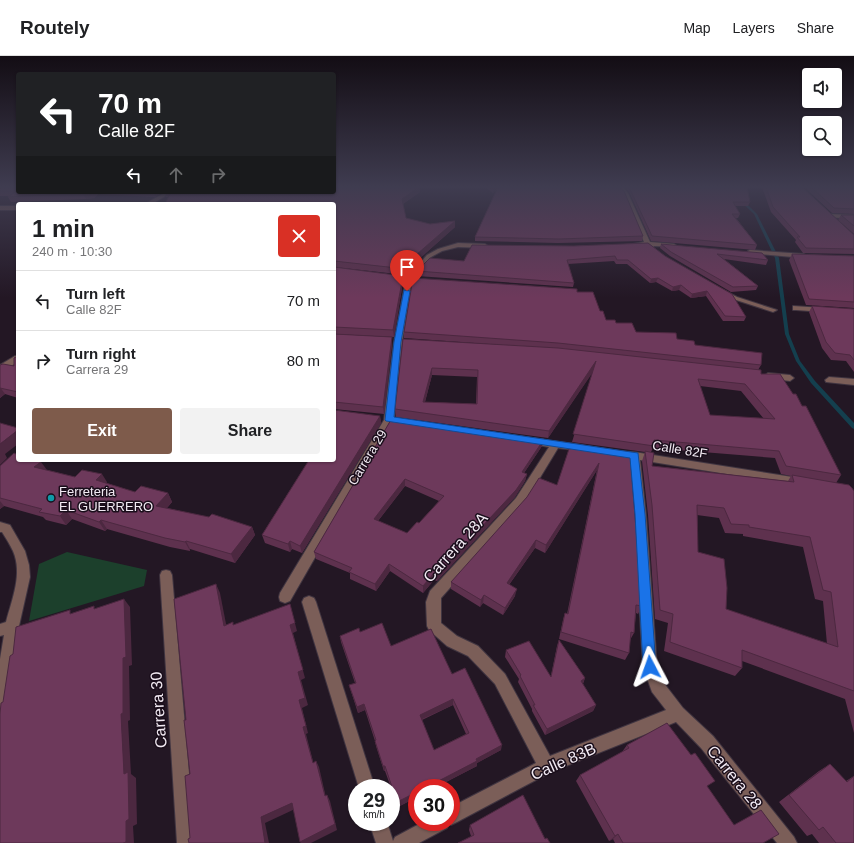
<!DOCTYPE html>
<html lang="en">
<head>
<meta charset="utf-8">
<style>
	body { margin:0; font-family:Arial,sans-serif; background:#f2f2f2; color:#202124; height:100vh; display:flex; flex-direction:column; font-size:15px; white-space:nowrap }
	* { box-sizing:border-box; margin:0 }
	p { font-size:13px; color:#757577 }
	.icon { flex:none; width:22px; height:22px; fill:none; stroke:currentColor; stroke-width:2; stroke-linecap:round; stroke-linejoin:round }
	.map { position:relative; flex:1; overflow:hidden }
	.details { position:absolute; left:16px; top:146px; width:320px; height:260px; display:flex; flex-direction:column; background:#fff; border-radius:4px; box-shadow:0 1px 3px #0004 }
	.details>* { flex:none }
	.top-card { position:absolute; left:16px; top:16px; width:320px; height:122px; border-radius:4px; box-shadow:0 1px 3px #0004; background:#202124; color:#fff; overflow:hidden }
	.fabs { position:absolute; left:802px; top:12px; display:grid; gap:8px }
	.fabs a { display:grid; place-items:center; width:40px; height:40px; border-radius:4px; background:#fff; box-shadow:0 1px 3px #0004; font-size:20px }
	.speed { position:absolute; left:348px; top:723px; display:flex; gap:8px; font-size:20px; font-weight:700; text-align:center }
	.speed>* { display:grid; place-content:center; width:52px; height:52px; border-radius:50%; background:#fff; box-shadow:0 1px 3px #0004; line-height:1 }
	.speed small { font-size:10px; font-weight:400 }
	.speed .limit { border:6px solid #d22; background:#fff; color:#111 }
	.pin { position:absolute; display:grid; place-items:center; width:34px; height:34px; color:#fff; margin:-41px -17px; border-radius:50% 50% 50% 0; rotate:-45deg; box-shadow:0 0 4px #0007 }
	.pin .icon { rotate:45deg }
	.me { position:absolute; width:44px; margin:-22px; rotate:356deg; stroke-linejoin:round; filter:drop-shadow(0 0 3px #0008) }
	.turn { display:flex; align-items:center; gap:14px; height:84px; padding:0 16px; font-size:18px }
	.turn .icon { width:52px; height:52px; stroke-width:2.5 }
	.turn b { display:block; font-size:28px; line-height:34px }
	.lanes { display:flex; align-items:center; height:38px; padding:0 16px; background:#0003; justify-content:center; gap:20px; direction:ltr }
	.lanes .off { opacity:.35 }
	.round { display:grid; place-items:center; flex:none; width:42px; height:42px; border-radius:4px; background:#f2f2f2 }
	.headline { display:flex; align-items:center; justify-content:space-between; height:68px; padding:0 16px }
	h1 { font-size:24px; font-weight:600; line-height:30px }
	.action { display:flex; gap:8px; margin-top:auto; padding:8px 16px }
	.action a { flex:1; height:46px; border-radius:4px; background:#7e5b4b; color:#fff; font-size:16px; font-weight:600; line-height:46px; text-align:center }
	.action a+a { background:#f2f2f2; color:#202124 }
	ul { padding:0; list-style:none }
	li { display:flex; align-items:center; gap:12px; height:60px; padding:0 16px; border-top:1px solid #e0e0e0 }
	li div { flex:1 }
	li b { display:block; font-size:15px }
	li em { font-style:normal }
	header { display:flex; align-items:center; gap:24px; box-sizing:border-box; height:56px; padding:0 20px; background:#fff; border-bottom:1px solid #e0e0e0 }
	header strong { font-size:19px }
	nav { display:flex; gap:22px; margin-inline-start:auto; font-size:14px }
	.map>svg:first-child { display:block }
</style>
</head>
<body>
<header>
<strong>Routely</strong>
<nav><a>Map</a><a>Layers</a><a>Share</a></nav>
</header>
<div class="map">
<svg width="854" height="787" viewBox="0 0 854 787">
	<rect width="100%" height="100%" fill="#231724"/>
	<polygon fill="#1c402c" points="67,496 147,514 144,530 29,565 39,508"/>
	<g fill="none" stroke-linecap="round" stroke-linejoin="round">
		<polygon fill="#143f4e" fill-rule="evenodd" points="742,145 744,145 757,158 779,202 789,278 800,305 815,325 854,367 854,373 852,372 811,327 796,305 785,278 775,202 754,158 742,147"/>
		<g stroke="#403541" stroke-width="2">
			<g id="minor">
				<polygon points="618,131 623,131 628,137 650,186 674,188 677,190 676,191 654,190 652,193 647,190 633,190 633,188 644,186 624,138"/>
				<polygon points="166,136 172,136 152,148 145,148"/>
				<rect x="0" y="150" width="18" height="4"/>
				<polygon points="829,158 854,159 854,163 827,161 826,160"/>
				<polygon points="458,187 485,188 488,190 485,192 458,191 442,195 431,201 412,223 402,286 394,364 290,545 285,547 280,545 279,541 280,537 384,364 394,286 406,223 427,199 438,193"/>
				<polygon points="750,194 804,198 807,200 804,202 748,197 748,195"/>
				<polygon points="721,233 737,241 777,254 773,256 733,243 719,236 719,234"/>
				<polygon points="793,250 824,252 828,254 824,256 796,254 793,254"/>
				<polygon points="15,300 18,300 18,306 0,316 0,309"/>
				<polygon points="768,317 790,319 794,322 790,325 765,322 764,320"/>
				<polygon points="829,321 854,323 854,329 826,326 825,324"/>
				<polygon points="530,382 582,389 587,392 582,395 558,392 524,448 441,542 441,567 457,580 478,590 505,618 550,700 666,654 652,636 643,611 634,459 629,402 613,399 612,397 613,395 634,396 805,423 806,426 805,429 801,430 640,404 646,459 657,611 663,626 683,652 713,680 794,781 797,787 777,787 701,692 676,666 551,716 457,766 451,769 449,768 447,772 419,787 376,787 369,766 387,766 393,785 395,781 423,766 451,766 451,751 536,707 495,628 468,600 447,590 429,574 427,570 426,546 430,535 516,442 549,391 527,387 525,385 527,383"/>
				<path d="M0 466 10 469 25 495 29 509 30 521 19 570 8 650 5 655 0 658V603L4 579 0 580V568L6 566C12 543 23 518 13 495 10 489 6 482 2 476H0Z"/>
				<polygon points="166,514 170,515 172,519 195,787 177,787 160,519 162,515"/>
				<polygon points="309,540 314,542 316,546 375,732 359,732 302,546 304,542"/>
			</g>
		</g>
		<use href="#minor" fill="#7b5e58" fill-rule="evenodd"/>
	</g>
	<g fill="#5e314e" fill-rule="evenodd">
		<polygon points="0,131 18,131 18,136 163,136 155,141 98,138 94,142 86,143 11,146 8,141 9,140 0,140"/>
		<polygon points="348,131 420,131 420,136 403,148 406,162 430,168 455,165 455,171 419,203 419,205 406,219 334,211 334,148 166,141 165,136 334,136"/>
		<polygon points="485,131 620,131 643,180 642,185 558,187 475,185 475,181 497,133 493,137"/>
		<polygon points="625,131 747,131 750,146 748,150 735,150 740,158 738,162 736,162 757,189 755,194 651,185 629,136"/>
		<polygon points="762,131 802,131 854,179 854,198 803,197 795,186 796,184 771,156"/>
		<polygon points="804,131 854,131 854,158 832,157"/>
		<polygon points="841,159 854,159 854,178 838,164"/>
		<polygon points="648,187 746,261 744,265 723,265 706,240 691,242 679,234 672,235 656,226 650,227 627,208 616,208 614,205 568,208 574,227 573,231 417,220 417,215 464,205 574,190"/>
		<polygon points="661,188 768,204 766,209 724,203 758,230 756,234 731,236 670,200 660,192"/>
		<polygon points="792,198 854,200 854,252 806,249 789,204"/>
		<polygon points="334,211 403,220 403,226 394,281 334,278"/>
		<path d="M577 236 600 255 606 264 616 267 636 276 677 283 695 289 761 309 758 314 761 318 802 350 841 419 836 427 854 435V677L845 643 742 605V612L735 620 664 595 668 567 655 563 648 459 642 405 645 396 572 386 594 314 548 382 396 361 395 353 403 283 545 292 404 282V276ZM432 319 477 321 476 348 425 346ZM700 330 741 335 764 363 710 359ZM653 392 775 402 781 418 791 420 788 425 652 410 651 396ZM697 459 719 462 725 477 743 478V480L803 491 815 543 823 545 827 588 726 553 698 496Z"/>
		<polygon points="812,250 854,253 854,316 846,305 831,304 822,292 809,256"/>
		<polygon points="334,278 392,288 384,358 334,353"/>
		<polygon points="18,300 18,342 5,338 0,342 0,309 14,310"/>
		<polygon points="380,360 381,367 302,497 292,493 290,496 265,487 262,479 309,404 307,404 334,404"/>
		<path d="M392 362 544 383 542 390 524 417 527 418 525 425 515 441 437 525 434 524 423 537 390 515 376 535 350 523V517L316 503 314 496ZM405 430 439 445 419 467 407 477 378 465Z"/>
		<polygon points="571,387 630,396 642,550 638,558 636,557 634,577 630,584 629,597 625,604 559,583 563,564 565,557 567,558 597,414 545,497 535,492 509,529 515,540 503,559 483,547 480,551 451,533 451,526 557,429"/>
		<polygon points="0,410 47,414 75,421 107,426 106,427 135,436 168,437 172,446 167,452 252,471 255,479 235,507 190,493 190,495 170,491 107,473 105,475 72,463 66,469 46,464 43,461 4,450 0,453"/>
		<path d="M360 576 452 618 501 694 477 707V710L398 751 385 715H384L376 690 375 685 365 654 358 657 349 629 355 627 341 586 340 580ZM453 649 466 678 434 694 422 664Z"/>
		<polygon points="559,584 585,622 583,628 596,649 593,655 545,679 532,655 532,653 518,626 519,623 505,601 506,594 551,620 557,590"/>
		<polygon points="627,689 708,732 734,769 763,787 615,787 613,783 609,785 576,725 580,719 622,696"/>
		<polygon points="830,708 846,725 854,720 854,787 819,787 812,778 807,780 779,746 819,715"/>
		<polygon points="470,769 545,783 550,787 471,780 469,774"/>
	</g>
	<g fill="#4c2840">
		<polygon points="419,131 420,131 420,136 402,148 402,143"/>
		<polygon points="495,131 499,131 493,137 493,133"/>
		<polygon points="93,136 97,136 98,138 94,142 86,143 83,137"/>
		<polygon points="154,136 163,136 155,141"/>
		<polygon points="455,165 455,171 419,203 419,205 406,219 406,213 416,199"/>
		<polygon points="403,220 403,226 394,281 393,274"/>
		<polygon points="658,222 656,226 650,227 651,223"/>
		<polygon points="681,229 679,234 672,235 673,231"/>
		<polygon points="707,235 706,240 691,242 692,238"/>
		<polygon points="392,281 392,288 384,358 383,351"/>
		<polygon points="596,305 595,313 548,382 549,375"/>
		<polygon points="432,312 432,319 423,353 423,346"/>
		<polygon points="0,332 0,331 5,338 0,342"/>
		<polygon points="380,360 381,367 302,497 300,490"/>
		<polygon points="18,374 18,388 5,398 7,402 0,409 0,388"/>
		<polygon points="544,383 542,390 520,423 522,416"/>
		<polygon points="41,406 47,414 34,411"/>
		<polygon points="599,407 597,414 545,497 546,489"/>
		<polygon points="102,418 107,426 101,433 96,424"/>
		<polygon points="527,418 525,425 515,441 437,525 437,519"/>
		<polygon points="405,423 405,430 374,470 374,463"/>
		<polygon points="168,437 172,446 161,459 156,450"/>
		<polygon points="0,445 4,450 0,453"/>
		<polygon points="66,454 72,463 66,469 60,460"/>
		<polygon points="101,464 107,473 105,475 99,466"/>
		<polygon points="252,471 255,479 235,507 231,498"/>
		<polygon points="536,484 535,492 505,534 507,527"/>
		<polygon points="186,485 190,493 190,495 185,486"/>
		<polygon points="290,485 292,493 290,496 288,488"/>
		<polygon points="389,508 390,515 376,535 375,528"/>
		<polygon points="434,517 434,524 423,537 423,530"/>
		<polygon points="216,528 220,537 228,578 224,570"/>
		<polygon points="517,533 515,540 503,559 505,552"/>
		<polygon points="484,539 483,547 480,551 481,544"/>
		<polygon points="124,543 130,551 132,609 129,610 130,664 128,665 131,718 136,722 137,768 133,770 134,787 123,787 124,718 121,658"/>
		<polygon points="290,548 297,575 293,577 305,622 301,624 308,649 302,652 308,677 306,678 315,713 313,707 303,671 299,644 298,616 290,569"/>
		<polygon points="585,622 582,629 581,625"/>
		<polygon points="453,643 453,649 420,664 420,659"/>
		<polygon points="364,648 365,654 358,657 357,651"/>
		<polygon points="596,649 593,655 545,679 547,673"/>
		<polygon points="502,689 501,694 477,707 477,710 434,732 425,732 476,703"/>
		<polygon points="316,705 319,711 327,746 325,740"/>
		<polygon points="383,710 385,710 385,715 384,715"/>
		<polygon points="417,736 417,741 398,751 397,746"/>
		<polygon points="327,739 330,745 337,774 311,787 301,787 300,786"/>
		<polygon points="292,747 295,753 265,767 269,787 265,787 261,761"/>
		<polygon points="618,778 613,783 609,785 615,780"/>
	</g>
	<g fill="#6d395b" stroke="#4c2840" fill-rule="evenodd">
		<polygon points="0,131 18,131 18,136 93,136 92,137 83,137 8,141 16,135 0,135"/>
		<polygon points="334,131 419,131 402,143 406,162 430,168 455,165 416,199 419,199 406,213 334,205 334,148 165,148 171,136 166,136 334,136"/>
		<polygon points="490,131 495,131 493,133"/>
		<polygon points="498,131 620,131 624,135 643,180 559,183 475,181"/>
		<polygon points="629,131 747,131 750,146 733,146 740,158 732,158 757,189 652,180"/>
		<polygon points="766,131 802,131 854,179 854,193 806,192 797,181 800,181 773,151"/>
		<polygon points="811,131 854,131 854,153 834,152"/>
		<polygon points="841,159 854,159 854,170"/>
		<polygon points="648,187 665,200 732,238 746,261 725,260 707,235 692,238 681,229 673,231 658,222 651,223 628,204 617,204 615,200 567,204 574,227 417,215 430,202 464,205 472,189 574,190"/>
		<polygon points="661,188 762,197 768,204 717,198 758,230 733,231 671,196"/>
		<polygon points="792,198 854,200 854,246 809,243"/>
		<polygon points="334,211 403,220 393,274 334,271"/>
		<polygon points="413,222 577,233 577,236 593,236 600,255 603,255 606,264 615,264 616,267 632,267 636,276 676,277 677,283 694,285 695,289 762,297 761,309 558,287 404,276"/>
		<polygon points="812,250 854,253 854,304 850,299 835,297 826,286"/>
		<polygon points="334,278 392,281 383,351 334,346"/>
		<path d="M403 283 558 292 761 314V318H780L793 338H796L802 350H806L841 419 786 410 779 395 654 384V390L573 378 596 305 549 375 395 353ZM432 312 478 314 477 348 423 346ZM698 323 745 328 775 363 710 359Z"/>
		<polygon points="18,300 18,336 0,332 0,309 3,308 14,310 14,302"/>
		<polygon points="334,354 380,360 300,490 290,485 288,488 262,479 309,404 334,404"/>
		<path d="M392 362 544 383 522 416 527 418 516 434 437 519 434 517 423 530 389 508 375 528 349 516 352 512 314 496ZM405 423 444 440 419 467 417 466 407 477 374 463Z"/>
		<polygon points="0,367 18,372 18,374 0,388"/>
		<polygon points="571,387 630,396 642,550 636,549 634,577 631,576 629,597 561,576 565,557 568,558 599,407 546,489 536,484 507,527 517,533 505,552 484,539 481,544 451,526 527,441 539,422 557,429"/>
		<path d="M645 395 654 397 652 410 794 426 792 419 849 429 852 432 854 435V635L742 594V612L670 586 673 558 660 554 652 449ZM697 449 724 452 731 468 749 469V471L810 481 823 534 831 536 838 591 726 553 727 532 724 503 698 496Z"/>
		<polygon points="14,397 18,399 18,404 36,404 41,406 34,411 75,421 82,414 102,418 96,424 135,436 141,430 168,437 156,450 209,461 212,458 252,471 231,498 186,485 185,486 165,482 101,464 99,466 66,454 60,460 39,456 42,453 0,442 0,410"/>
		<polygon points="216,528 224,570 233,566 233,569 290,548 295,567 290,569 303,614 298,616 305,642 299,644 306,670 303,671 313,707 316,705 325,740 327,739 335,768 300,786 292,747 261,761 265,787 189,787 188,783 190,782 185,720 190,718 184,664 186,664 174,543"/>
		<polygon points="124,543 126,601 123,602 123,657 121,658 124,718 128,716 129,763 126,765 126,786 123,787 0,787 0,658 1,647 3,646 10,600 13,598 16,571 70,554 70,558 94,550 94,553"/>
		<path d="M382 567 391 590 431 573 452 618 465 612 502 689 476 703 477 705 425 732H417V736L397 746 385 710H383L375 685 376 684 364 648 357 651 349 629 356 627 340 580 359 572 360 576ZM453 643 469 677 434 694 420 659Z"/>
		<polygon points="559,584 585,622 581,625 596,649 547,673 533,649 535,649 520,620 521,619 506,594 529,585 551,621"/>
		<polygon points="667,667 691,699 695,697 715,725 707,730 734,769 761,754 779,778 763,787 623,787 618,778 615,780 580,719 629,692 627,689"/>
		<polygon points="830,708 847,726 854,720 854,787 836,787 823,771 819,774 789,739"/>
		<polygon points="523,739 545,783 547,782 550,787 458,787 474,779 470,769"/>
	</g>
	<linearGradient id="sky" x2="0" y2="1"><stop stop-color="#130d14"/><stop offset="0.54" stop-color="#3f3c50"/><stop offset="1" stop-color="#3f3c50" stop-opacity="0"/></linearGradient>
	<rect width="854" height="242" fill="url(#sky)"/>
	<polygon fill="#1a73e8" stroke="#114b97" points="404,234 410,235 401,286 394,361 638,397 645,458 656,611 654,615 650,617 645,615 643,611 635,458 630,402 386,365 385,364 394,286"/>
	<circle fill="#0f9aa8" stroke="#1a0e1b" stroke-width="1.5" cx="51" cy="442" r="4"/>
	<g text-anchor="middle" stroke-width="3" stroke-linejoin="round" paint-order="stroke">
		<g font-size="13" fill="#f2eaf3" stroke="#1a0e1b">
			<text transform="translate(680 393) rotate(9)" y="5">Calle 82F</text>
			<text transform="translate(367 401) rotate(-59)" y="5">Carrera 29</text>
		</g>
		<g font-size="13" fill="#f2eaf3" stroke="#1a0e1b" text-anchor="start">
			<text x="59" y="440">Ferreteria<tspan x="59" dy="15">EL GUERRERO</tspan></text>
		</g>
		<g font-size="16" fill="#f2eaf3" stroke="#1a0e1b">
			<text transform="translate(455 491) rotate(-48)" y="6">Carrera 28A</text>
			<text transform="translate(158 654) rotate(-94)" y="6">Carrera 30</text>
			<text transform="translate(563 705) rotate(-24)" y="6">Calle 83B</text>
			<text transform="translate(735 721) rotate(51)" y="6">Carrera 28</text>
		</g>
	</g>
</svg>
<div class="fabs">
<a><svg class="icon" aria-label="sound" viewBox="0 0 24 24"><path d="M4 9h4l5-4v14l-5-4H4zM17 9q2 3 0 6"/></svg></a>
<a><svg class="icon" aria-label="search" viewBox="0 0 24 24"><circle cx="10" cy="10" r="6"/><path d="M15 15l6 6"/></svg></a>
</div>
<div class="speed"><div>29<small>km/h</small></div><div class="limit">30</div></div>
<div class="pin" style="left:407px;top:235px;background:#d93025"><svg class="icon" aria-label="arrive" viewBox="0 0 24 24"><path d="M6 21V4h12l-3 4 3 4H6"/></svg></div>
<svg class="me" style="left:650px;top:611px" viewBox="-20 -20 40 40"><path d="M0-17L14 15 0 8-14 15z" fill="#1a73e8" stroke="#fff" stroke-width="4"/></svg>
<div class="top-card">
<div class="turn"><svg class="icon" aria-label="left" viewBox="0 0 24 24"><path d="M17 20v-9H6M10 6l-5 5 5 5"/></svg><div><b>70 m</b>Calle 82F</div></div>
<div class="lanes"><svg class="icon" aria-label="left" viewBox="0 0 24 24"><path d="M17 20v-9H6M10 6l-5 5 5 5"/></svg><svg class="icon off" aria-label="ahead" viewBox="0 0 24 24"><path d="M12 20V5M6 11l6-6 6 6"/></svg><svg class="icon off" aria-label="right" viewBox="0 0 24 24"><path d="M7 20v-9h11M14 6l5 5-5 5"/></svg></div>
</div>
<section class="details">
<div class="headline"><div><h1>1 min</h1><p>240 m · 10:30</p></div><a class="round" style="background:#d93025;color:#fff"><svg class="icon" aria-label="close" viewBox="0 0 24 24"><path d="M6 6l12 12M18 6L6 18"/></svg></a></div>
<ul>
<li><svg class="icon" aria-label="left" viewBox="0 0 24 24"><path d="M17 20v-9H6M10 6l-5 5 5 5"/></svg><div><b>Turn left</b><p>Calle 82F</p></div><em>70 m</em></li>
<li><svg class="icon" aria-label="right" viewBox="0 0 24 24"><path d="M7 20v-9h11M14 6l5 5-5 5"/></svg><div><b>Turn right</b><p>Carrera 29</p></div><em>80 m</em></li>
</ul>
<div class="action"><a>Exit</a><a>Share</a></div>
</section>
</div>
</body>
</html>
